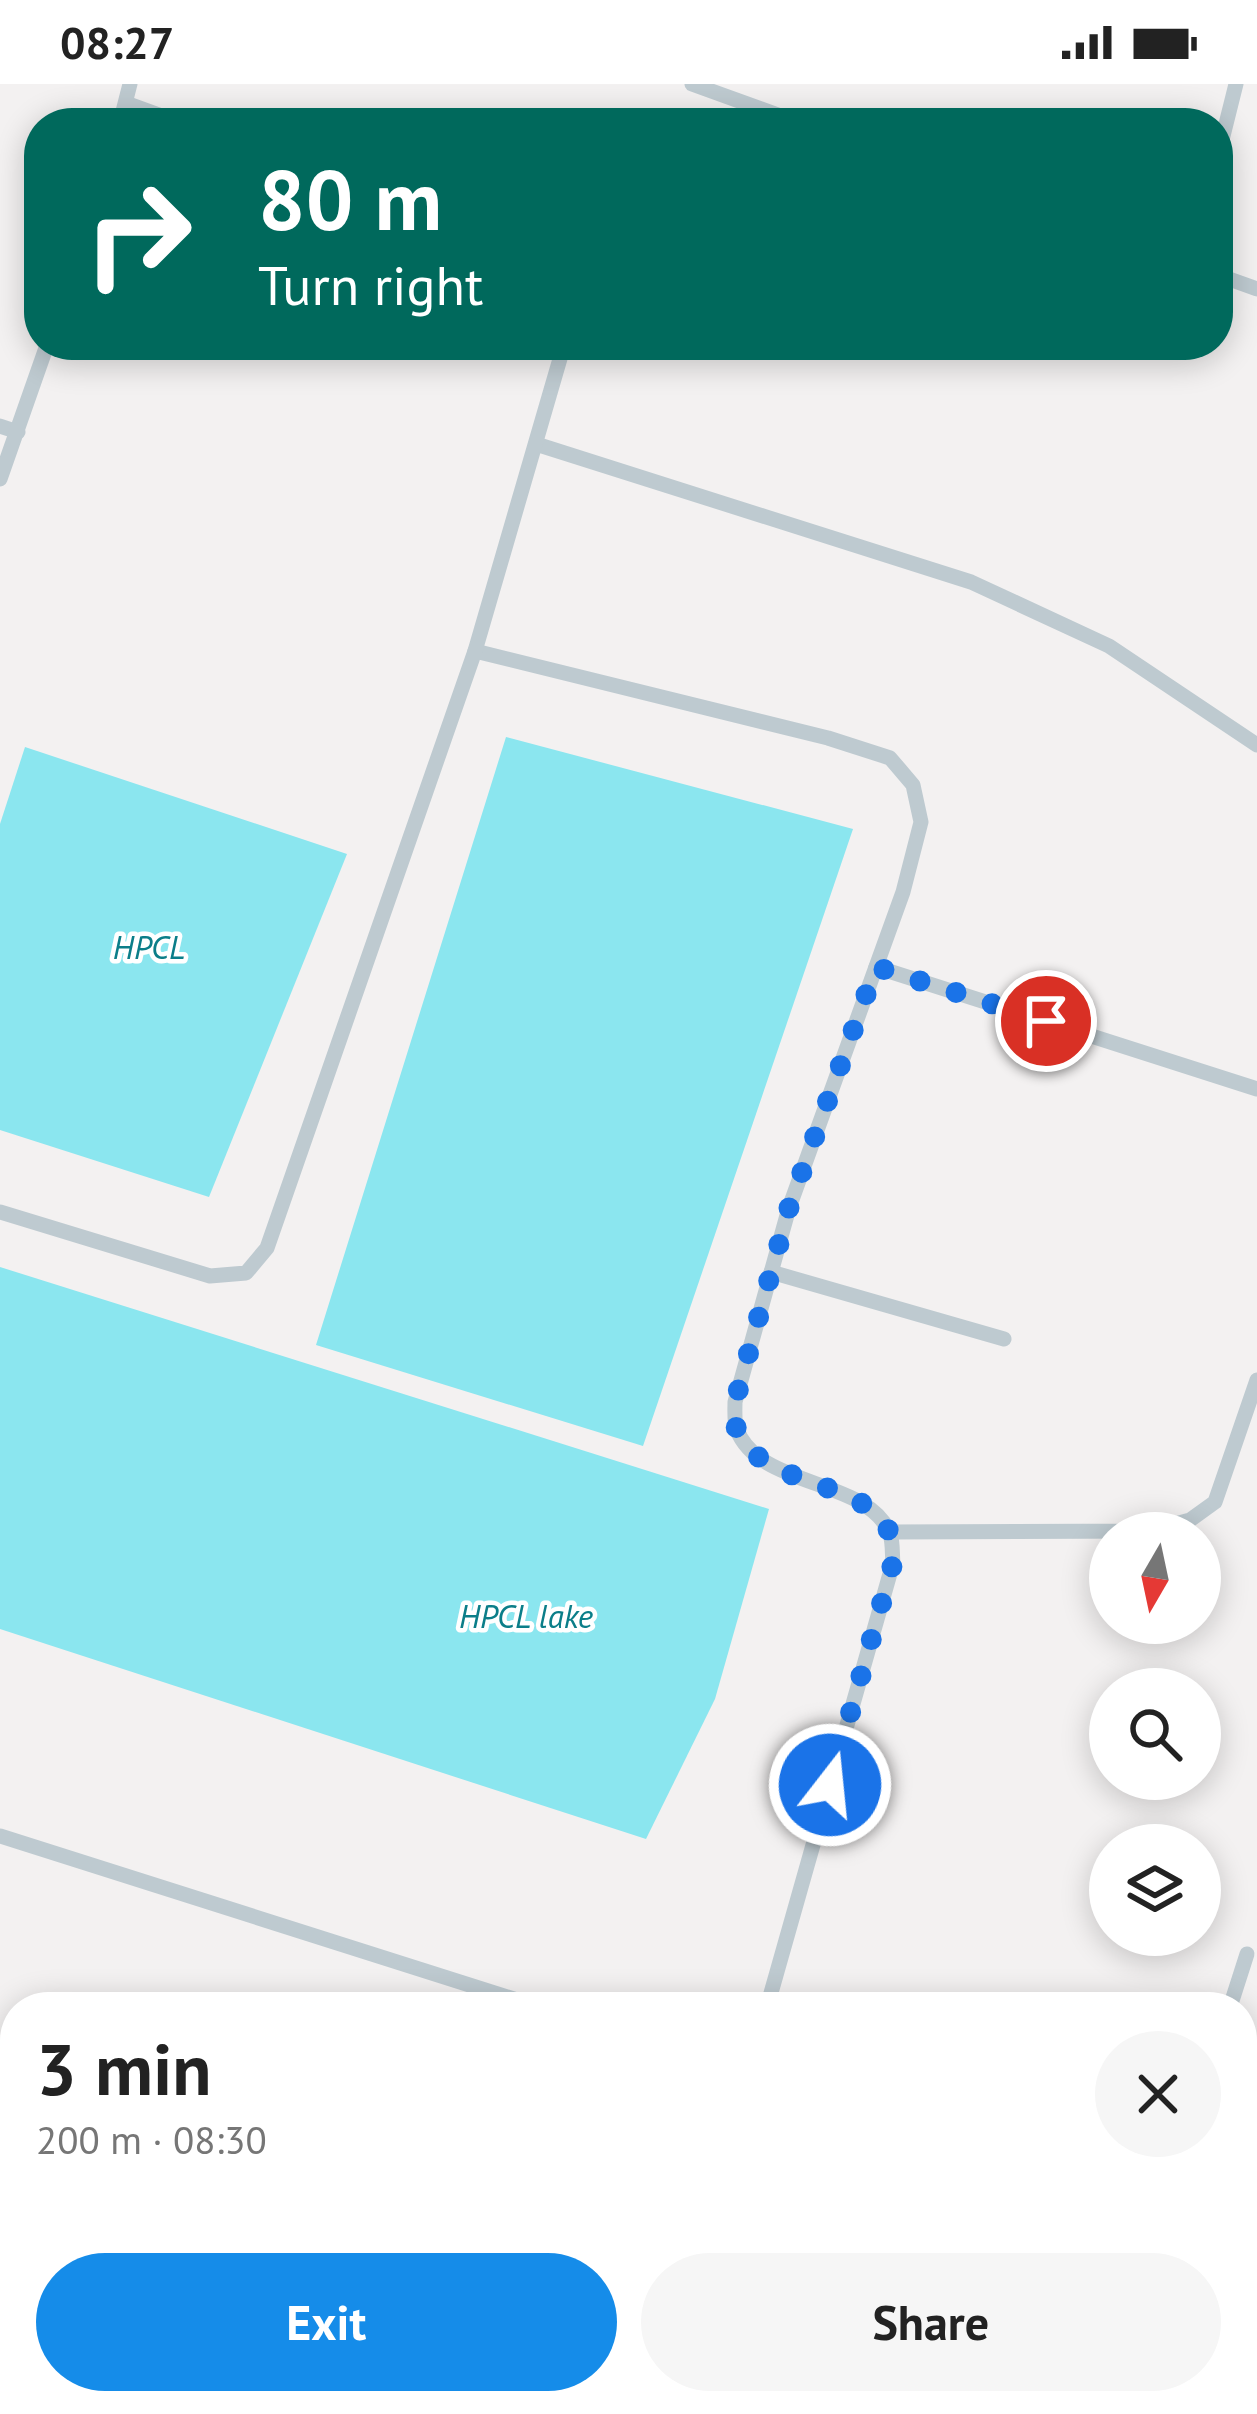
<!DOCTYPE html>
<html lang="en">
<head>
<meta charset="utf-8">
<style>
	body { margin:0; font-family:"PT Sans",sans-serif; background:#f6f6f6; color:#222; height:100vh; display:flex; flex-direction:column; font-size:45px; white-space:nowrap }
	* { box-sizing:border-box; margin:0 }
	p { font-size:39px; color:#767676 }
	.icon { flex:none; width:66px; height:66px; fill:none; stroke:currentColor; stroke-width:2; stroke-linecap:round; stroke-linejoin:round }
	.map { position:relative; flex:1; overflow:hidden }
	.panel { position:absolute; left:0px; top:1908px; width:1257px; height:423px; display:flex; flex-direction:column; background:#fff; border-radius:48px 48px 0 0; box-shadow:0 6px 30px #0003 }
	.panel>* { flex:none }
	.top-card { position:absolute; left:24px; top:24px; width:1209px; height:252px; border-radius:48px; box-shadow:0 6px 30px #0003; background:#00695c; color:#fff; overflow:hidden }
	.needle { width:78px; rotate:189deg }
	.controls { position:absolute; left:1089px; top:1428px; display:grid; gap:24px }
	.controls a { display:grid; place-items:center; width:132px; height:132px; border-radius:50%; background:#fff; box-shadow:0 6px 30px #0003; font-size:60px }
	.pin { position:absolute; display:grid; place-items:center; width:102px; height:102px; color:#fff; margin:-51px; border:6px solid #fff; border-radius:50%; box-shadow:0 3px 12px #0007 }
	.me { position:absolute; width:132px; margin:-66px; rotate:16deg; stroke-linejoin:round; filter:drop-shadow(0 0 9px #0008) }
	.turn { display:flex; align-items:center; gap:42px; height:252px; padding:0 36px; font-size:54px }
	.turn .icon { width:156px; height:156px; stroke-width:2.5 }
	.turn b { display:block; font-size:84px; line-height:102px }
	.round { display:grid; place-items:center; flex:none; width:126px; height:126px; border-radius:63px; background:#f6f6f6 }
	.overview { display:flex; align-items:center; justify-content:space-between; height:204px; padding:0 36px }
	h1 { font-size:72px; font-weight:600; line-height:90px }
	.cta { display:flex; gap:24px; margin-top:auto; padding:24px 36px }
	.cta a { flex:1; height:138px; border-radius:72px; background:#158ce9; color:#fff; font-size:48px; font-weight:600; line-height:138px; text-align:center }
	.cta a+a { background:#f6f6f6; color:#222 }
	.status { display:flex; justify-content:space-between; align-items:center; height:84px; padding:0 60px; background:#fff; direction:ltr }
	.status svg { height:33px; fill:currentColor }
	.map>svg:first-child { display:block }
</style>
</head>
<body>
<div class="status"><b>08:27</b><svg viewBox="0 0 49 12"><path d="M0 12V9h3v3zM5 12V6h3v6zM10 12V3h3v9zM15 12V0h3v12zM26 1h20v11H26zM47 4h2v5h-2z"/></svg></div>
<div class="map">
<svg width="1257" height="2330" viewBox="0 0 1257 2330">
	<rect width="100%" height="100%" fill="#f3f1f1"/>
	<g fill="#8be6ef">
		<polygon points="506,653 853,745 643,1362 316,1261"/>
		<polygon points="25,663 347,770 209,1113 0,1046 0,740"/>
		<polygon points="0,1183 769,1425 715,1615 646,1755 0,1545"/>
	</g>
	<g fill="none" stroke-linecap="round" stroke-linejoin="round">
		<g stroke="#8be6ef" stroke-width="10">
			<polyline points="0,2206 15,2211"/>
			<polyline points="338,2316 381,2330"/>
		</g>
		<g stroke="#becad0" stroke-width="15">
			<polyline points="692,0 800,39"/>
			<polyline points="126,19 181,39"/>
			<polyline points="120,39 130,0"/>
			<polyline points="1218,72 1236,0"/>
			<polyline points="1218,191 1257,205"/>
			<polyline points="0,342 18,348"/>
			<polyline points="536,360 971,498 1109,562 1257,661"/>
			<polyline points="0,395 47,261"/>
			<path d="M475 567 828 654 890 674 913 701 921 738 903 808 789 1124 735 1318C735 1326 734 1338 737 1346 760 1405 869 1394 890 1450 893 1458 892 1470 893 1479L767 1923"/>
			<polyline points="876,883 1257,1005"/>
			<polyline points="0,1128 210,1192 246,1189 267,1164 475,567 564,261"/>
			<polyline points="771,1188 1004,1255"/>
			<polyline points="889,1448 1150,1447 1190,1436 1215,1418 1257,1296"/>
			<polyline points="0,1752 539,1923"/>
			<polyline points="1230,1923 1247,1870"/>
			<polyline points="0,2031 15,2036"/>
			<polyline points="1242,2159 1257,2163"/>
		</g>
		<g stroke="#becad0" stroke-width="36">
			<polyline points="0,2292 15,2297"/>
			<polyline points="72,2316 115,2330"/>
		</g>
		<g stroke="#b3b7bb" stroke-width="9">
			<polyline points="0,2149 15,2154"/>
			<polyline points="526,2316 570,2330"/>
		</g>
	</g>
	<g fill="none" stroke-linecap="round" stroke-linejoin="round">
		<path stroke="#1a73e8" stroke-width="21" stroke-dasharray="0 37.8" d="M830 1701 893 1479C892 1470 893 1458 890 1450 868 1394 761 1405 737 1346 734 1338 735 1326 735 1318L789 1124 876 883 1046 937"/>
	</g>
	<g text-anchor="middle" stroke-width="9" stroke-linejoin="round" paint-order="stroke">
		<g font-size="33" font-style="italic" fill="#0b7e89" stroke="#fff">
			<text x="149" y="875">HPCL</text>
			<text x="526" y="1544">HPCL lake</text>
		</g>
	</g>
</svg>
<div class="controls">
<a><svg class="needle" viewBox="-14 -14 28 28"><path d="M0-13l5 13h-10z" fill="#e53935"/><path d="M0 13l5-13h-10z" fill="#767676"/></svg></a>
<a><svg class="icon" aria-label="search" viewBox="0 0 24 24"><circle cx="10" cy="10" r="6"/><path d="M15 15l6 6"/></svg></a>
<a><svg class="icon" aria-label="layers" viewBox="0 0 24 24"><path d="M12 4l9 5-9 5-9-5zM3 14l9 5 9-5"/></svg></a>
</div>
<div class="pin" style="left:1046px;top:937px;background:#d93025"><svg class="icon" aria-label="arrive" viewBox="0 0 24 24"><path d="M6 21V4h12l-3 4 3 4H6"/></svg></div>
<svg class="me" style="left:830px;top:1701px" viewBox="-20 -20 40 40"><circle r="17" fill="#1a73e8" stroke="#fff" stroke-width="3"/><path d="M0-11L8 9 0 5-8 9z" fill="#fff"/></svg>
<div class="top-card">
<div class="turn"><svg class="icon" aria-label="right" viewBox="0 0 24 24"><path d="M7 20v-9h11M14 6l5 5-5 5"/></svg><div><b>80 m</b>Turn right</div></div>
</div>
<section class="panel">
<div class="overview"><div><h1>3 min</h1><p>200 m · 08:30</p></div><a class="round"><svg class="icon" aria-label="close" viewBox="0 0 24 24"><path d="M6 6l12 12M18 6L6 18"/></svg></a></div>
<div class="cta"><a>Exit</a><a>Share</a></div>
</section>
</div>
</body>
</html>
